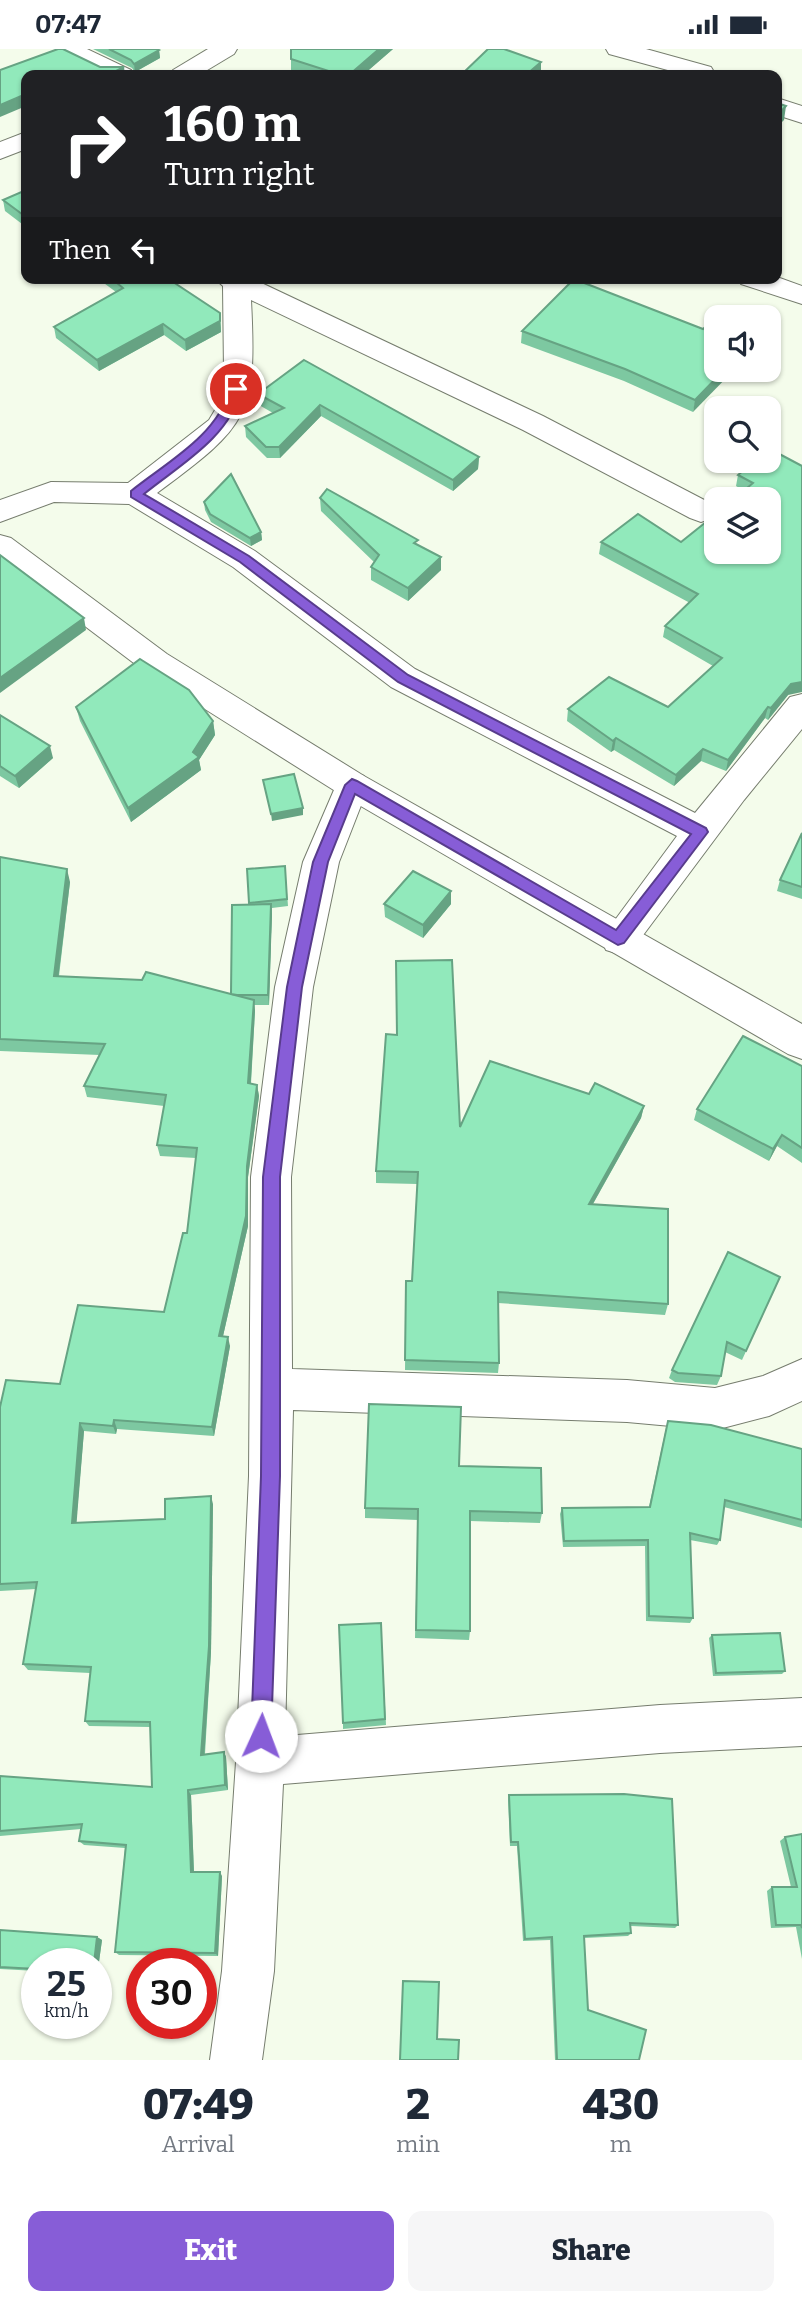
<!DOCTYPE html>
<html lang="en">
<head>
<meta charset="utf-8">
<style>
	body { margin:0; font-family:Bitter,serif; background:#f6f6f7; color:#1f2937; height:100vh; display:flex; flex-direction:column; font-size:26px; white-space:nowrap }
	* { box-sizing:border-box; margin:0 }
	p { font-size:23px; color:#747a83 }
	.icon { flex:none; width:38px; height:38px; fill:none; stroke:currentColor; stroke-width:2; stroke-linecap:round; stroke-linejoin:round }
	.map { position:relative; height:2011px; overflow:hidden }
	.sheet { display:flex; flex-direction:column; background:#fff; flex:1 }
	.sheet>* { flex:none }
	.top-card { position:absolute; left:21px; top:21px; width:761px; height:214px; border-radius:14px; box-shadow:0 2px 5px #0004; background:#202124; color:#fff; overflow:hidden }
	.buttons { position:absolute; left:704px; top:256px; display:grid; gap:14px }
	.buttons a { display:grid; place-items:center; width:77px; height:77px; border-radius:14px; background:#fff; box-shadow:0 2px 5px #0004; font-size:35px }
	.speed { position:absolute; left:21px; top:1899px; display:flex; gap:14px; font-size:35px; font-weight:700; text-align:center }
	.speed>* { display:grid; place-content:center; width:91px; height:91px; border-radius:50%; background:#fff; box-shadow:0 2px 5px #0004; line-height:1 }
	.speed small { font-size:18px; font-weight:400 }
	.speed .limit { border:10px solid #d22; background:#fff; color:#111 }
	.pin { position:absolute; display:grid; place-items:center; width:60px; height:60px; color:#fff; margin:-30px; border:4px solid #fff; border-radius:50%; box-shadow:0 2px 7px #0007 }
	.me { position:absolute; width:77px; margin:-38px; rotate:2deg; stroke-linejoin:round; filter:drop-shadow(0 0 5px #0008) }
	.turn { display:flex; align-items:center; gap:24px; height:147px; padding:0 28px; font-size:32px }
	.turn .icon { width:91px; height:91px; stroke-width:2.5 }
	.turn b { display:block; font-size:49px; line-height:60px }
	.then { display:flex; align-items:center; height:66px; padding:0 28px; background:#0003; gap:14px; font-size:26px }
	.eta { display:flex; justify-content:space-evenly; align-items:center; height:119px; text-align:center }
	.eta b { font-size:42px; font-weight:800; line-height:49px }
	.action { display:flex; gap:14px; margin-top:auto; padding:14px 28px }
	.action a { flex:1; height:80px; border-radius:14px; background:#875dd7; color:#fff; font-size:28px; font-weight:800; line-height:80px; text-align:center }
	.action a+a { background:#f6f6f7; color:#1f2937 }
	.status { display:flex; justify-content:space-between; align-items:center; height:49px; padding:0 35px; background:#fff; direction:ltr }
	.status svg { height:19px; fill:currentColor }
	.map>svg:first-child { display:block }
</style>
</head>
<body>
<div class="status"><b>07:47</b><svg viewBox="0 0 49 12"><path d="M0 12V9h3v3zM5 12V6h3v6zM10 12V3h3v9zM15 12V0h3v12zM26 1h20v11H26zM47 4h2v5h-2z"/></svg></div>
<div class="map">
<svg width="802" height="2011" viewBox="0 0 802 2011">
	<rect width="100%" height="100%" fill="#f4fceb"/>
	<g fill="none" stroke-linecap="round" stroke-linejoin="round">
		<g stroke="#767d6e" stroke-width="2">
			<g id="street">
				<polygon points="56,0 87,0 131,21 134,26 103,26 59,5"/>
				<polygon points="208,0 237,0 234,5 199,26 170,26 173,21"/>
				<polygon points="606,0 646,0 711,18 714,23 712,26 686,26 609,5"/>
				<polygon points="777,49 802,57 802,74 777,66"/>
				<polygon points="26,83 26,100 0,110 0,93"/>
				<polygon points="777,228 802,237 802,255 741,235 737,229"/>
				<path d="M214 229H251L543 367 712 455 716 461 712 469 701 473 690 469 523 381 251 251C257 367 249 376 157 444L255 502 415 620 695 764 790 648 802 645V680L744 751 632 901 619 905 606 901 601 890 677 787 391 638 233 518 129 455 54 453 0 473V451L51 433 128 434 209 371 218 356 224 323 223 237Z"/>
				<polygon points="352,723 364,727 369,736 339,813 313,938 291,1128 292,1320 627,1331 715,1339 763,1327 802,1310 802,1352 769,1367 715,1381 627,1373 293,1361 285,1687 660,1656 802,1649 802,1697 660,1704 283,1735 274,1922 262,2011 210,2011 222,1922 236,1713 249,1427 251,1128 275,938 303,813 340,727"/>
			</g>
		</g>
		<g stroke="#767d6e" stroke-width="2">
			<polygon id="secondary" points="0,486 11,489 167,605 364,727 802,975 802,1010 788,1005 340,745 143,621 0,513"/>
		</g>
		<use href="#street" fill="#fff" fill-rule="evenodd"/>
		<use href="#secondary" fill="#fff" fill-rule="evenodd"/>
	</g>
	<g fill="#7dc8a1">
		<polygon points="93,0 157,0 159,1 160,9 135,23 132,19"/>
		<polygon points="291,0 393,0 363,26 304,26 291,22"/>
		<polygon points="26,141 26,178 5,162 3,151"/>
		<polygon points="97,229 167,229 220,264 221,283 186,302 164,286 99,322 56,289 54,278 116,243"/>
		<polygon points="716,269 693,363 624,332 521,294 522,282 703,280"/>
		<polygon points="304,311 479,408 478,420 453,442 321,367 280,409 267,409 246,388 245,377 273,364 259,356 258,345"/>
		<polygon points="756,411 788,646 768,671 765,669 726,722 701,712 674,737 614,701 611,703 567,672 568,660 668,658 713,617 663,588 665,577 690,554 599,505 601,493 681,493 744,442 736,437 738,426"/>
		<polygon points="320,449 441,508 441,521 408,552 371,531 371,518 374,513 321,462"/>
		<polygon points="204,453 261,483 262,491 251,497 211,473 205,461"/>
		<polygon points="76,658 213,672 215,686 199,711 201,721 131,773 80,672"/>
		<polygon points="0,666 53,709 19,739 0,727"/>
		<polygon points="802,784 802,850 777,842 780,831"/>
		<polygon points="0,808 70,833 59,927 231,945 249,856 247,820 285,817 288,857 272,859 269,956 254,956 255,962 251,1035 257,1036 259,1047 248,1128 248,1177 223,1287 230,1297 214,1387 117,1380 116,1385 84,1382 76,1474 165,1470 213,1455 211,1603 205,1705 224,1703 226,1708 228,1741 191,1746 194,1823 222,1827 218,1907 119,1906 115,1903 125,1799 84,1796 79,1792 81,1780 0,1787 0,1727 152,1738 150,1678 89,1677 85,1672 90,1624 28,1621 23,1615 36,1540 0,1542 0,1358 60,1335 164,1263 187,1184 196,1109 160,1107 157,1096 164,1057 87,1048 84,1037 100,1006 0,1002"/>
		<polygon points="451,842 451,855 423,889 385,868 384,855"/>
		<polygon points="802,1017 802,1114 777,1097 769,1112 694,1071 697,1060"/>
		<polygon points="589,1045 644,1057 641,1069 593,1155 668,1255 665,1266 498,1254 499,1314 498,1324 405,1321 406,1232 412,1232 417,1135 376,1134 376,1122 460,1078"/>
		<polygon points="780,1228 742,1311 725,1303 721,1327 717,1336 675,1333 669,1329 672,1321"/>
		<polygon points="668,1372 802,1400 802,1479 724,1458 720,1491 717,1496 690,1491 693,1569 690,1574 646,1572 645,1497 563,1498 560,1465 562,1459 649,1458 666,1379"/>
		<polygon points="459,1417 542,1464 540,1474 470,1472 470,1582 469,1591 415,1589 418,1471 365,1469 365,1459"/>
		<polygon points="381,1574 386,1676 343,1680 343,1674"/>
		<polygon points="712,1586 785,1622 782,1625 713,1627 709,1589"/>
		<polygon points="509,1746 678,1876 675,1879 631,1877 631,1884 628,1887 584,1889 588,1961 639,2011 555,2011 550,1891 523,1892 517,1797 510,1797 508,1750"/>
		<polygon points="802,1785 802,1910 796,1878 771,1879 767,1842 772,1838 791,1838 780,1792 785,1788"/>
		<polygon points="0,1881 97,1888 102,1891 97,1927 96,1914 37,1914 37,1922 0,1920"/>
	</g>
	<g fill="#66a383">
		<polygon points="379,0 393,0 363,26 349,26"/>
		<polygon points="159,1 160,9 135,23 134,15"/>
		<polygon points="541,13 541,21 535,26 526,26"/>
		<polygon points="124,18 125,26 112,26 112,24"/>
		<polygon points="26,45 26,57 0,68 0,56"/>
		<polygon points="786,57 784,71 777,78 777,67"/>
		<polygon points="220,264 221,283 186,302 185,291"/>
		<polygon points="163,275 164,286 99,322 97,311"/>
		<polygon points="725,320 735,320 693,363 695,351"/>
		<polygon points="320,356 321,367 280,409 279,398"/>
		<polygon points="479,408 478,420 453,442 453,431"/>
		<polygon points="261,483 262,491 251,497 250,489"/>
		<polygon points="441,508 441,521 408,552 408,539"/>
		<polygon points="84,569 86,581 0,644 0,629"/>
		<polygon points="802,633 802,643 788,646 768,671 771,659 791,635"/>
		<polygon points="768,658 765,669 726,722 728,711"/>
		<polygon points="213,672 215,686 199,711 201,721 131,773 128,759 193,703"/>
		<polygon points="616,689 614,701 611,703 613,692"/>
		<polygon points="50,697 53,709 19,739 15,727"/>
		<polygon points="703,700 701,712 674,737 676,726"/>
		<polygon points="303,759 303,766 272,772 271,765"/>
		<polygon points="67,820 70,833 57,939 54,927"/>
		<polygon points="451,842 451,855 423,889 423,876"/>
		<polygon points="271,855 272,865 269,956 268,946"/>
		<polygon points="254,951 255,962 250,1046 248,1034"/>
		<polygon points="257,1036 259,1047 248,1128 248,1177 221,1296 219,1287 247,1117"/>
		<polygon points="644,1057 641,1069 586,1167 589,1155"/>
		<polygon points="782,1086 777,1097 769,1112 773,1100"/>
		<polygon points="228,1288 230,1297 214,1387 212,1378"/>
		<polygon points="114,1371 117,1380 116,1385 113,1377"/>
		<polygon points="80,1374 84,1382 76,1481 72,1474"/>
		<polygon points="211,1447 213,1455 211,1603 204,1711 201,1706"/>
		<polygon points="224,1703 226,1708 228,1741 225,1736"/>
		<polygon points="188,1741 191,1746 194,1826 191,1823"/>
		<polygon points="220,1823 222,1827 218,1907 215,1904"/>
		<polygon points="97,1888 102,1891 97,1927 96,1914 94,1914"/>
	</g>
	<g fill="#91e9bb" stroke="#66a383" stroke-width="2">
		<polygon points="58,0 63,0 100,18 124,18 112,24 114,26 26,26 26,45 0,56 0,21"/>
		<polygon points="109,0 157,0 159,1 134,15 131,11"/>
		<polygon points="291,0 379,0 349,26 341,26 291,10"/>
		<polygon points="488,0 504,0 541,13 526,26 461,26"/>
		<polygon points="777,54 786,57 777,67"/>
		<polygon points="26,141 26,168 3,151"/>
		<polygon points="111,229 167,229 220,264 220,272 185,291 163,275 97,311 54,278 123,239"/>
		<polygon points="574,230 703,280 716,269 716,320 725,320 695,351 625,320 522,282"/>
		<polygon points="724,263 733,268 718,268"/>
		<polygon points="304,311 479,408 453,431 320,356 279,398 266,398 245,377 284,359 258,345"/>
		<polygon points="770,400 802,417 802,633 791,635 771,659 768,658 728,711 703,700 676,726 616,689 613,692 568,660 609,628 668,658 722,609 665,577 698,545 601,493 638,465 681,493 716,465 716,502 768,502 768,450 734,450 753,434 738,426 756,411 768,411 768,401"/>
		<polygon points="231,425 261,483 250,489 210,465 204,453"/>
		<polygon points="327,440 418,491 414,494 441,508 408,539 371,518 379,506 320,449"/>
		<polygon points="0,506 84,569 0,629"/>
		<polygon points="140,610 189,641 213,672 193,703 199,708 128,759 76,658"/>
		<polygon points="0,666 50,697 15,727 0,717"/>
		<polygon points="294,725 303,759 271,765 263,731"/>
		<polygon points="802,784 802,838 780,831"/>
		<polygon points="0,808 67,820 54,927 142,931 146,923 254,951 248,1034 257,1036 247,1117 246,1167 219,1287 228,1288 212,1378 114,1371 113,1377 80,1374 72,1474 165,1470 165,1450 211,1447 209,1597 201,1706 224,1703 225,1736 188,1741 191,1823 220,1823 215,1904 115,1903 126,1796 79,1792 82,1775 0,1782 0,1727 152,1738 150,1673 85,1672 91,1618 23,1615 37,1533 0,1535 0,1358 6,1331 60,1335 78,1256 164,1263 183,1184 187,1184 197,1099 157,1096 166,1046 84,1037 105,995 0,990"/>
		<polygon points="285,817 287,850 249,854 247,820"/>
		<polygon points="413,822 451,842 423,876 384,855"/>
		<polygon points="271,855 268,946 237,946 231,945 232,856"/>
		<polygon points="452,911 460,1078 490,1012 589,1045 595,1034 644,1057 589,1155 668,1160 668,1255 498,1243 499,1314 405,1311 406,1232 412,1232 418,1123 376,1122 386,985 397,986 396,912"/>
		<polygon points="743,987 802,1017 802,1099 782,1086 773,1100 697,1060"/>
		<polygon points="728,1203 780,1228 746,1302 727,1293 721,1327 678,1324 672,1321"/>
		<polygon points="369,1355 461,1358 459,1417 541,1419 542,1464 470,1462 470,1582 416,1581 418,1460 365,1459"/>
		<polygon points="668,1372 711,1376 802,1400 802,1471 725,1451 720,1491 690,1484 693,1569 649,1567 648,1491 564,1492 562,1459 650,1458"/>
		<polygon points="381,1574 385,1670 343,1674 339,1576"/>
		<polygon points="780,1584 785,1622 716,1624 712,1586"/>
		<polygon points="624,1745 672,1750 678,1876 630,1874 631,1884 584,1887 588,1961 646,1981 639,2011 557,2011 552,1888 525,1890 518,1793 511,1793 509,1746"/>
		<polygon points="802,1785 802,1879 801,1876 776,1876 772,1838 797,1838 785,1788"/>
		<polygon points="0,1881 97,1888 94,1914 37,1914 37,1920 0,1918"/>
		<polygon points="403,1932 439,1933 437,1990 459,1991 458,2011 400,2011"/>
	</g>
	<path fill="#875dd7" stroke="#583c8c" stroke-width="2" d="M236 336 242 340C229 389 181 415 144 445L249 507 408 626 706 779 708 783 624 894 618 896 355 745 328 813 302 938 280 1128V1427L271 1687 268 1694 261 1697 254 1694 251 1687 261 1427 263 1128 287 938 313 813 345 736 352 730 357 732 616 881 691 785 398 633 240 513 131 448V442C167 413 217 387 230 340Z"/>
</svg>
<div class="buttons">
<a><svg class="icon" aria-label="sound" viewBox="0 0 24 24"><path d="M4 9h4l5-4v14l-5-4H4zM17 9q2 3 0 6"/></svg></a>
<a><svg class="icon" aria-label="search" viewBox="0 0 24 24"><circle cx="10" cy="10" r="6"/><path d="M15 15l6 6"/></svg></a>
<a><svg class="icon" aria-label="layers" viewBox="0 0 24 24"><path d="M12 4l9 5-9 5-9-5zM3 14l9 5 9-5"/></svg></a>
</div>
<div class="speed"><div>25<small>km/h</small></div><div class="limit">30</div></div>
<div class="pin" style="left:236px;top:340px;background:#d93025"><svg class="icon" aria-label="arrive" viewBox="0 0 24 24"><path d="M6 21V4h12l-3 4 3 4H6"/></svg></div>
<svg class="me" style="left:261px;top:1687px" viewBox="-20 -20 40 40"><circle r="19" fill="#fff"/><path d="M0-13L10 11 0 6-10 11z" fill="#875dd7"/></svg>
<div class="top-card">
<div class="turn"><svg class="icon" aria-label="right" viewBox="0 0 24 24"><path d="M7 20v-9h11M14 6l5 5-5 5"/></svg><div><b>160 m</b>Turn right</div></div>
<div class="then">Then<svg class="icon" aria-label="left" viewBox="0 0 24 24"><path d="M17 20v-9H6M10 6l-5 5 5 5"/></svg></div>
</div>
</div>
<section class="sheet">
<div class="eta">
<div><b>07:49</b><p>Arrival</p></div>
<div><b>2</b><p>min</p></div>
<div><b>430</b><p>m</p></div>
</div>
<div class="action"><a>Exit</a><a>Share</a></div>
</section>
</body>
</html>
